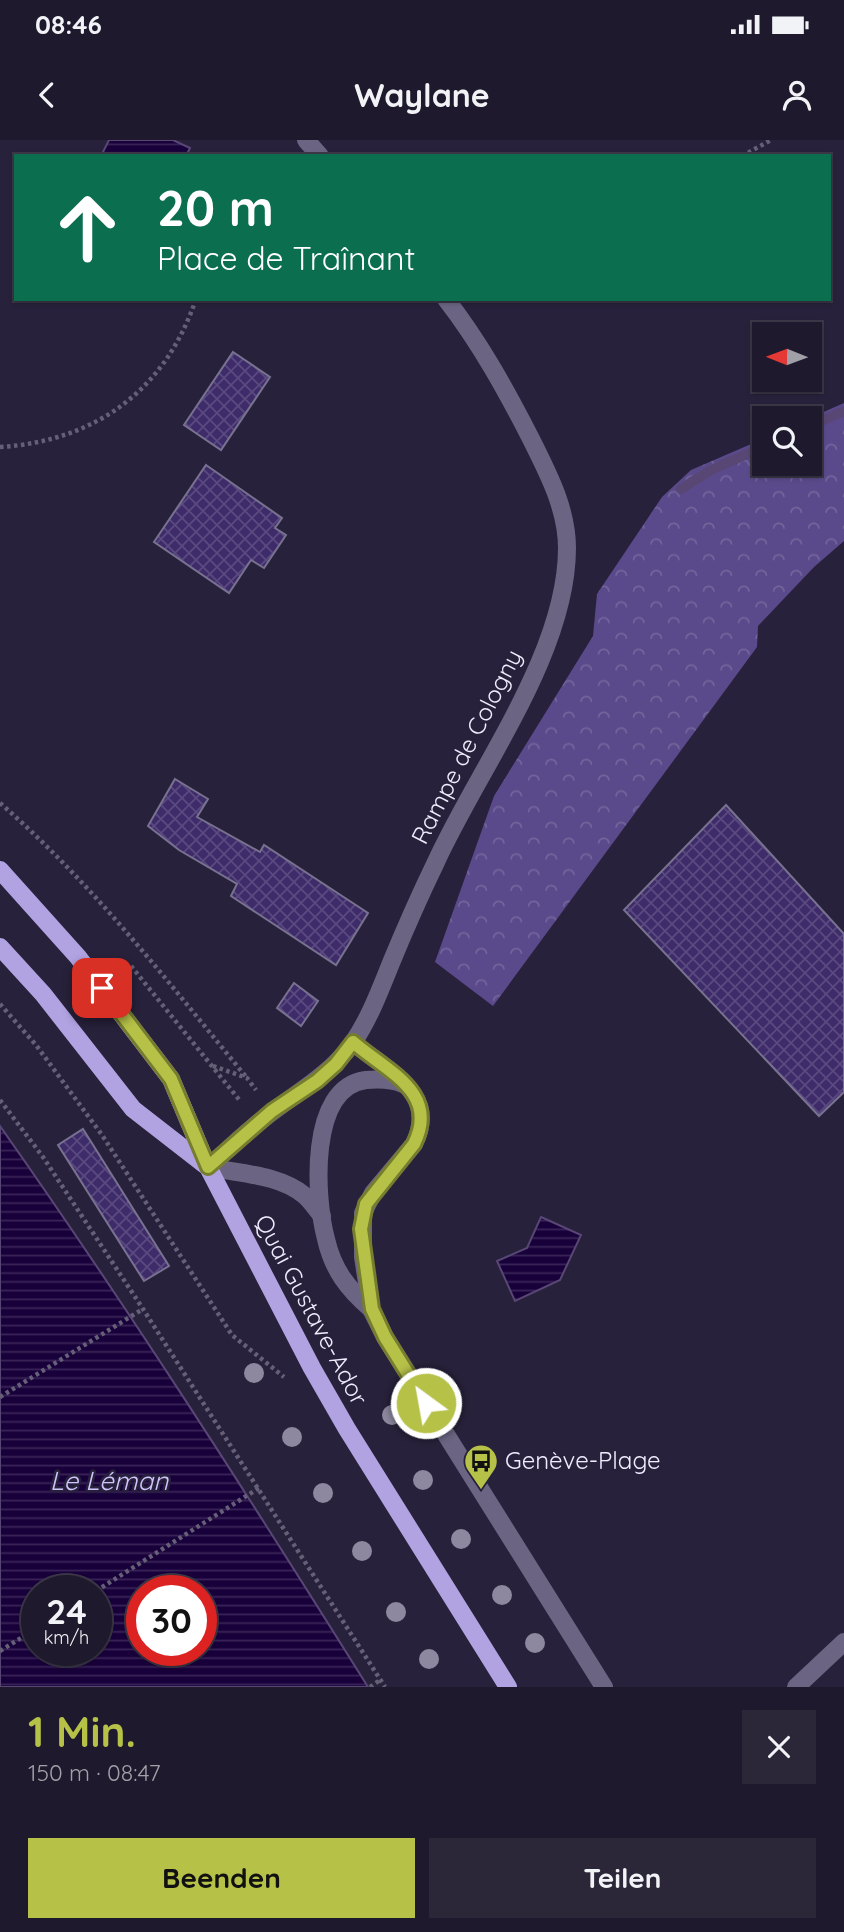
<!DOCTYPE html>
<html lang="de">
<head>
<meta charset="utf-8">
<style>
	body { margin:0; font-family:Quicksand,sans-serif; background:#2b2638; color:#f1f3f6; height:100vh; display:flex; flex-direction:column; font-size:26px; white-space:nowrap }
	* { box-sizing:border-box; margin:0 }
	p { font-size:23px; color:#a1a0a9 }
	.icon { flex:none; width:38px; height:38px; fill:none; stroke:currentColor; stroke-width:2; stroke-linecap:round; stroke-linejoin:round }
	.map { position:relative; height:1547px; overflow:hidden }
	.side { display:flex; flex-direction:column; background:#1e192c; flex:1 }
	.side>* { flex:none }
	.guide { position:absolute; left:14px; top:14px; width:817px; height:147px; border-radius:0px; box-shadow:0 2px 5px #0004,0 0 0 2px #3c3848; background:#0b6e4f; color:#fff; overflow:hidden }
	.needle { width:46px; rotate:271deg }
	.tools { position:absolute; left:752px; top:182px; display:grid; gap:14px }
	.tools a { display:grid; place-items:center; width:70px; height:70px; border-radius:0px; background:#1e192c; box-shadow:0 2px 5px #0004,0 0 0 2px #3c3848; font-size:35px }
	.speed { position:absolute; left:21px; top:1435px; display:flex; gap:14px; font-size:35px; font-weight:700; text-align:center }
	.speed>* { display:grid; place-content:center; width:91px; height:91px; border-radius:50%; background:#1e192c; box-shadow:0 2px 5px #0004,0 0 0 2px #3c3848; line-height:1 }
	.speed small { font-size:18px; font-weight:400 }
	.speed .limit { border:10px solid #d22; background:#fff; color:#111 }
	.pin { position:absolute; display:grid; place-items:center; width:60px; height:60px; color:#fff; margin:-30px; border-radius:14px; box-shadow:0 4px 10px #0006 }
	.me { position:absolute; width:77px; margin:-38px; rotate:328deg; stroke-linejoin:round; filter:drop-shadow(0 0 5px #0008) }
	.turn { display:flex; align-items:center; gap:24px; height:147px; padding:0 28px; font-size:32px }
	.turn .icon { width:91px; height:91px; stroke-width:2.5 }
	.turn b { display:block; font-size:49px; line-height:60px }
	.round { display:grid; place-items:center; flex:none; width:74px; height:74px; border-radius:0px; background:#2b2638 }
	.summary { display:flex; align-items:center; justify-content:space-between; height:119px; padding:0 28px }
	h1 { font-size:42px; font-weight:700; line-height:52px; color:#b6c148 }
	.action { display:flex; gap:14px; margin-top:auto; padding:14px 28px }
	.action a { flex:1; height:80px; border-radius:0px; background:#b6c148; color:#111; font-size:28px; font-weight:700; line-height:80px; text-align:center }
	.action a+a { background:#2b2638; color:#f1f3f6 }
	.status { display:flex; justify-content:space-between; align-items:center; height:49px; padding:0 35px; background:#1e192c; direction:ltr }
	.status svg { height:19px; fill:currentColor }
	header { display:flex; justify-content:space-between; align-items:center; height:91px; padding:0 28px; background:#1e192c; font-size:32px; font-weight:700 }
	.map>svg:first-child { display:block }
</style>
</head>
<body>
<div class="status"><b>08:46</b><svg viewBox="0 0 49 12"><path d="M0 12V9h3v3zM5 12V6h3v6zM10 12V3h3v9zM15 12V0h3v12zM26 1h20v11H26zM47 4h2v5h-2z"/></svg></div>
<header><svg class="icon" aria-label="back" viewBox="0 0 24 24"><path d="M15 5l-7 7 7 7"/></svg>Waylane<svg class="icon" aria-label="person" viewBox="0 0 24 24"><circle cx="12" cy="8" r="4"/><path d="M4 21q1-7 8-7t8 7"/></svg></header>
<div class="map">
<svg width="844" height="1547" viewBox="0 0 844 1547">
	<defs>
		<pattern id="forest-crowns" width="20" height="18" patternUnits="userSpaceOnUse" patternTransform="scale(1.75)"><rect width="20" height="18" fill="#5b4a8b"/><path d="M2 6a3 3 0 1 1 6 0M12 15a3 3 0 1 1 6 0" fill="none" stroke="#73649c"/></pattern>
		<pattern id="water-rules" width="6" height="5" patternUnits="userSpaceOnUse" patternTransform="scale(1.75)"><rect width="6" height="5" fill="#18003a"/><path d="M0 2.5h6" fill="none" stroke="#3a2558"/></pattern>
		<pattern id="building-cross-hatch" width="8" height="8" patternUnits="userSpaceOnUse" patternTransform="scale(1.75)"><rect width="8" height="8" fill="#3e2b69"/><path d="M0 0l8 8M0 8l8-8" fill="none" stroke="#5a4a80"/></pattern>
	</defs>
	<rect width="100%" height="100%" fill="#28213b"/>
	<polygon fill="url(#forest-crowns)" points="844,263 844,401 814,427 758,486 757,507 493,866 435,822 494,656 593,496 597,454 662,357 691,330 765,298 765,324 810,324 810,278"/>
	<g fill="url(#water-rules)" stroke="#584775" stroke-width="2" fill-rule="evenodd">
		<polygon points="109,0 173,0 190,8 186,16 101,16"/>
		<path d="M0 986C129 1169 249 1357 368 1547H0ZM37 1451H96V1510H37ZM142 1451H201V1510H142Z"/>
		<polygon points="541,1077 581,1095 560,1140 515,1161 497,1121 527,1108"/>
	</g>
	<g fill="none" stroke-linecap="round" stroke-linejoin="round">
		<g stroke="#584775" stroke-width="10">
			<polyline points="810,286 844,271"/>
			<polyline points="681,349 711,330 765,306"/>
		</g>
	</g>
	<g fill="url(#building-cross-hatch)" stroke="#787290" stroke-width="2">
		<polygon points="233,212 270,237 221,310 184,285"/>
		<polygon points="206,325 282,378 275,388 286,395 264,428 251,420 229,453 154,402"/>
		<polygon points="175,639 208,659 197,677 260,712 264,705 368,773 336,825 231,756 237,744 179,710 148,686"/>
		<polygon points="726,665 844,794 844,952 819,976 624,770"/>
		<polygon points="294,843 318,861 301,886 277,868"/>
		<polygon points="83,989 169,1126 144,1141 58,1005"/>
	</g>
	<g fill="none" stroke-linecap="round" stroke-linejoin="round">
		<g stroke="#656077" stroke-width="4.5" stroke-dasharray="3.5 3.5" stroke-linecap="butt">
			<polyline points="742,16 771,0"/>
			<path d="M0 307C95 301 165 251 196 159"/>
			<path d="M0 663C93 744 168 842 247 938"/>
			<polyline points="131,826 241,962"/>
			<polyline points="0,864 36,905 102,995 232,1195 284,1237"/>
			<polyline points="213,926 247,938 256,950"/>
			<polyline points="0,960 43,1017 143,1169 385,1547"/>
			<polyline points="0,1257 143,1169"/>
			<polyline points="96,1451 259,1348"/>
			<polyline points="0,1511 37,1488"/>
			<polyline points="370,1547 380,1540"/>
		</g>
		<g stroke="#6b6583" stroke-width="18">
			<polyline points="306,0 320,16"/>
			<path d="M353 902C386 931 440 952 414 1004L373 1053 363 1073V1117L371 1169 385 1197 604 1547"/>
			<path d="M208 1027C229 1009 249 989 272 972 301 950 330 934 352 904 369 880 380 850 391 823 405 789 420 755 436 722 479 628 567 513 567 408 567 369 548 333 531 299 506 250 480 203 446 159"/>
			<path d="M208 1027C240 1034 278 1034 304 1055 311 1061 316 1069 322 1076"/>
			<path d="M371 1169C348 1149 333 1130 326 1099 315 1058 308 947 366 940 378 939 392 939 403 944"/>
			<polyline points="796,1547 844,1502"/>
		</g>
		<g stroke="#b1a3e1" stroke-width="18">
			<polyline points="0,730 78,817 171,939 208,1027 312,1228 347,1289 508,1547"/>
			<polyline points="0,807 43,854 133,969 205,1025"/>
		</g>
	</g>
	<g fill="#8d889f">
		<circle cx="254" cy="1233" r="10"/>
		<circle cx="392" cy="1275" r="10"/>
		<circle cx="292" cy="1297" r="10"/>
		<circle cx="423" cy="1340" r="10"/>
		<circle cx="323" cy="1353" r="10"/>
		<circle cx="461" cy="1399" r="10"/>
		<circle cx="362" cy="1411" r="10"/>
		<circle cx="502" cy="1455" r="10"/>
		<circle cx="396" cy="1472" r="10"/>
		<circle cx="535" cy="1503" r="10"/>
		<circle cx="429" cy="1519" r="10"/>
	</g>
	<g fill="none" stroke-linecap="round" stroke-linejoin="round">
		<g stroke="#767d2f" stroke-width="18">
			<path id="route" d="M102 848 171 939 208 1027 272 971 317 941 336 924 353 902C386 931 440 952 414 1004L366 1064 361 1089 372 1169 385 1197 426 1263"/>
		</g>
		<use href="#route" stroke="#b6c148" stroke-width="12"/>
	</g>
	<defs>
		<g id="bus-pin" transform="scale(1.75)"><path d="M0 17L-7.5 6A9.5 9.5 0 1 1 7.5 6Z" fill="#b6c148" stroke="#28213b"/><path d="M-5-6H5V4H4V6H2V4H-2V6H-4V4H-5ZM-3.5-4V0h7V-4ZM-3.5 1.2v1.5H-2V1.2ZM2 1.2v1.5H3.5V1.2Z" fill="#111"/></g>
	</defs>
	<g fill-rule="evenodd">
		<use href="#bus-pin" x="481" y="1321"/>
	</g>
	<g text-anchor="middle" stroke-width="5" stroke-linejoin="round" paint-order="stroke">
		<g font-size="24" fill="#efecfe" stroke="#28213b">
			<text transform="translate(467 607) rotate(-63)" y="8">Rampe de Cologny</text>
			<text transform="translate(311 1170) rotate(62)" y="8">Quai Gustave-Ador</text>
		</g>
		<g font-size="24" fill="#efecfe" stroke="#28213b" text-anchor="start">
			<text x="505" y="1329">Genève-Plage</text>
		</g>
		<g font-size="26" font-style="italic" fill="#d0c4fe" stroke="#28213b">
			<text x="109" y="1350">Le Léman</text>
		</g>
	</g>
</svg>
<div class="tools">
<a><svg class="needle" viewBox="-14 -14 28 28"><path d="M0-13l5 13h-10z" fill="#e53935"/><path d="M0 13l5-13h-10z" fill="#a1a0a9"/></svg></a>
<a><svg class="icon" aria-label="search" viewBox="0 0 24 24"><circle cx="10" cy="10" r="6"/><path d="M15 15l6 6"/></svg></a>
</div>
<div class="speed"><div>24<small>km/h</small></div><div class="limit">30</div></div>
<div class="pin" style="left:102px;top:848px;background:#d93025"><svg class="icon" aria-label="arrive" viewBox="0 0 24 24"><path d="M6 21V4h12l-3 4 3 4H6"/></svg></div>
<svg class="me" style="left:426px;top:1263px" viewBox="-20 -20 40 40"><circle r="17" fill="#b6c148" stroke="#fff" stroke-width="3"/><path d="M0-11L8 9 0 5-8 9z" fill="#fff"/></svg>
<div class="guide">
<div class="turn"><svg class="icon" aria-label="ahead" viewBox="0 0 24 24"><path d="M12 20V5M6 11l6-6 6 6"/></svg><div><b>20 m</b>Place de Traînant</div></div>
</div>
</div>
<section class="side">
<div class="summary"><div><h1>1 Min.</h1><p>150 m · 08:47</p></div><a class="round"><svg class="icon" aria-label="close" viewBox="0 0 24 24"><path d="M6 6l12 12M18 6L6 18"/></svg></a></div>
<div class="action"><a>Beenden</a><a>Teilen</a></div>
</section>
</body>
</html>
